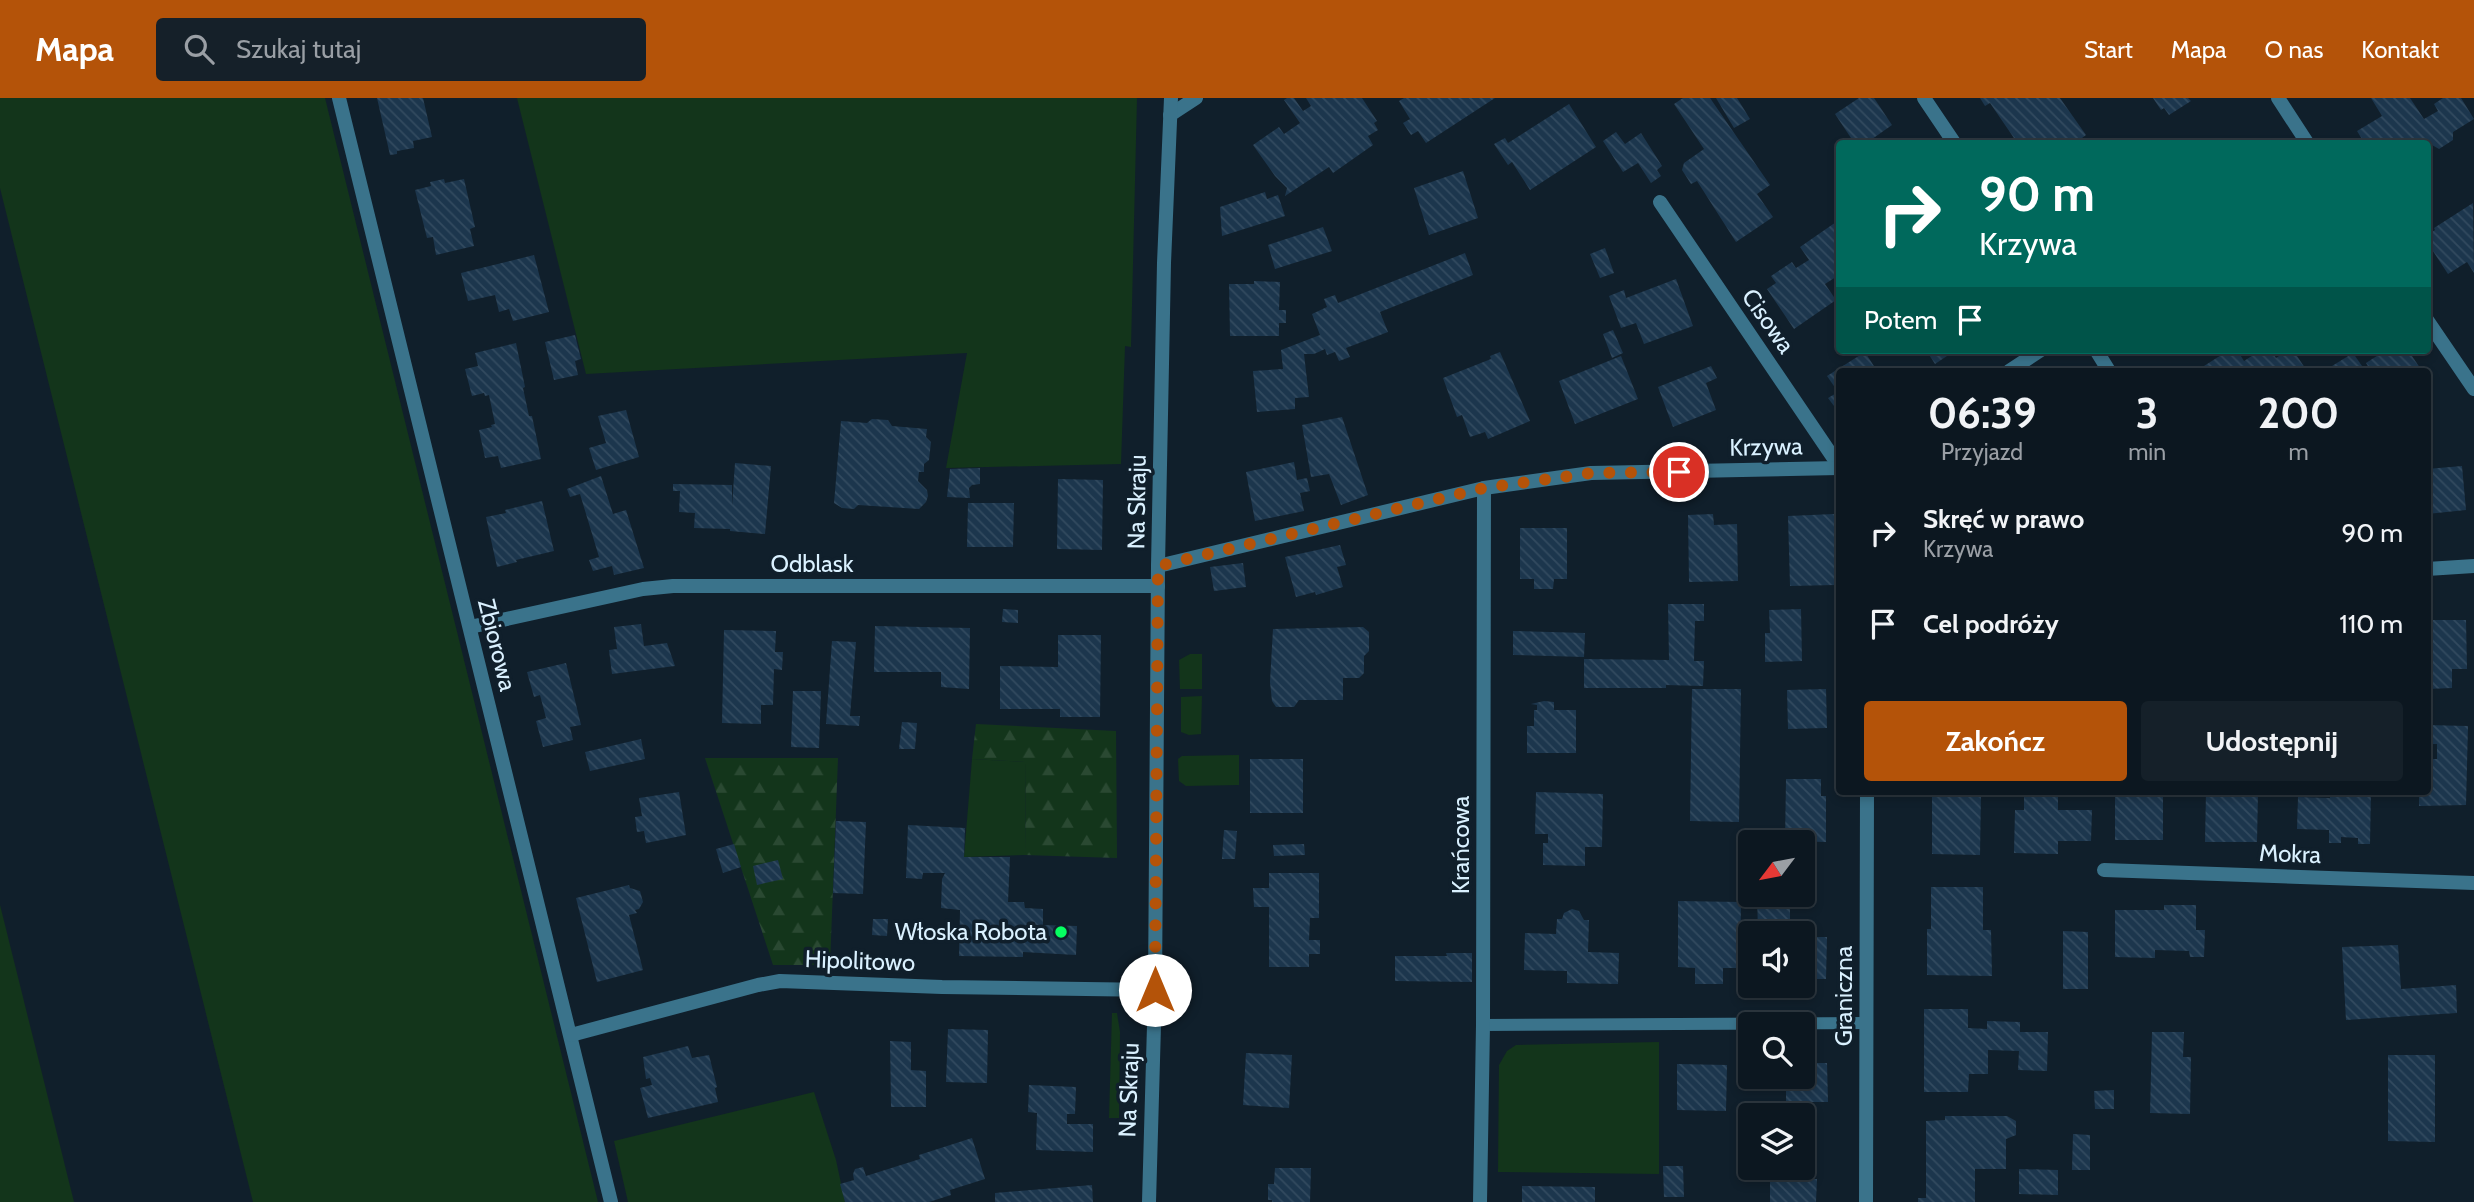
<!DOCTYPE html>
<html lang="pl">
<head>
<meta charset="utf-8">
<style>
	body { margin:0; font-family:Cabin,sans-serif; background:#152029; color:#f1f3f6; height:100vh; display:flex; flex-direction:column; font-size:26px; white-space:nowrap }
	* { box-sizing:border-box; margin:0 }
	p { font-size:23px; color:#9a9fa5 }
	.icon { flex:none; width:38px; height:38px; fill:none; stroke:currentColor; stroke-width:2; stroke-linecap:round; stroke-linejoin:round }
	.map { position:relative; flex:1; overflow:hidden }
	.sheet { position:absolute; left:1836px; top:270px; width:595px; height:427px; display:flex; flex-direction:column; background:#0c1720; border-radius:7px; box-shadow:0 4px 10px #0003,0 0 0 2px #2c363e }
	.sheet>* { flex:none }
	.guide { position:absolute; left:1836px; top:42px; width:595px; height:214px; border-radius:7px; box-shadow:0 4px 10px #0003,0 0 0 2px #2c363e; background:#00695c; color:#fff; overflow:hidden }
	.needle { width:46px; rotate:238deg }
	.buttons { position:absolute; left:1738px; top:732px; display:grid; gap:14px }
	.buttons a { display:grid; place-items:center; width:77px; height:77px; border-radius:7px; background:#0c1720; box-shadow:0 4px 10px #0003,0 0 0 2px #2c363e; font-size:35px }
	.pin { position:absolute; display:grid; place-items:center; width:60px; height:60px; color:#fff; margin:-30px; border:4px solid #fff; border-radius:50%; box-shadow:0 2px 7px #0007 }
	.me { position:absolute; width:77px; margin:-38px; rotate:0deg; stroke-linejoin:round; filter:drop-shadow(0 0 5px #0008) }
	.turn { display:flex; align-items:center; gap:24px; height:147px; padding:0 28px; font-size:32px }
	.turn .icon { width:91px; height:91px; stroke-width:2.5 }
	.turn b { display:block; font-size:49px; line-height:60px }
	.then { display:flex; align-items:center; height:66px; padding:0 28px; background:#0003; gap:14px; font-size:26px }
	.eta { display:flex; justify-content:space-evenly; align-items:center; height:119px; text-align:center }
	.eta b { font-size:42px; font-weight:800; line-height:49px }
	.primary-button { display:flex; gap:14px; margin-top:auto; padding:14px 28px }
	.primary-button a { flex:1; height:80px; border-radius:7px; background:#b45309; color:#fff; font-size:28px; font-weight:800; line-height:80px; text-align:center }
	.primary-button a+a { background:#152029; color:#f1f3f6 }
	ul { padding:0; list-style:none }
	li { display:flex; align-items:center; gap:21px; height:91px; padding:0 28px }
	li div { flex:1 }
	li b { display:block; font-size:26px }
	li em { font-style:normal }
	header { display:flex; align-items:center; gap:42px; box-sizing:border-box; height:98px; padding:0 35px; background:#b45309; color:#fff }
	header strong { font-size:33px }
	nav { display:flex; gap:38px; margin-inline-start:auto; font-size:24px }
	.search { width:490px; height:63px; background:#152029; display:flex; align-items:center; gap:18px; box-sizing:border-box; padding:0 24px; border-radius:7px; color:#9a9fa5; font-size:26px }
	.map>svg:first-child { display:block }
</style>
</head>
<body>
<header>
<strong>Mapa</strong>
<div class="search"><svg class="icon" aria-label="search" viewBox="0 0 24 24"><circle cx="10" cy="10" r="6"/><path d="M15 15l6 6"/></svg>Szukaj tutaj</div>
<nav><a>Start</a><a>Mapa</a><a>O nas</a><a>Kontakt</a></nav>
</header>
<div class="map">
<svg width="2474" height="1104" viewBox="0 0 2474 1104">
	<defs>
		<pattern id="forest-firs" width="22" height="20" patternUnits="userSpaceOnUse" patternTransform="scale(1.75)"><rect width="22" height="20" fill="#13351b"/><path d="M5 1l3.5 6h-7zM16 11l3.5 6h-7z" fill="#2a4932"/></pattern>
		<pattern id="building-back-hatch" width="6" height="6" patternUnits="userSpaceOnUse" patternTransform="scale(1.75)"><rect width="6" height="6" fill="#1c364d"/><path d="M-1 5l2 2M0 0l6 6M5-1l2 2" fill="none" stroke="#324a5f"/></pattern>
	</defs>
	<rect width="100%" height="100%" fill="#101f2b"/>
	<g fill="#13351b">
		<polygon points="0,0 325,0 598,1104 253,1104 0,90"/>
		<polygon points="517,0 1137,0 1131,249 1125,248 1121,366 946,370 967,255 586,276"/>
		<polygon points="1190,556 1202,556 1202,591 1180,591 1179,562"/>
		<polygon points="1202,598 1201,636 1189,637 1181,634 1181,599"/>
		<polygon points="1239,657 1239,687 1186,688 1179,683 1178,661 1182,658"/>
		<polygon points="972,661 1026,664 1025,757 964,759"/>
		<polygon points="0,807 74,1104 0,1104"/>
		<polygon points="1112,915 1117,915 1120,934 1119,1020 1109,1020"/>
		<polygon points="1659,944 1659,1076 1498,1074 1499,967 1507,953 1516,947"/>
		<polygon points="814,994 836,1062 845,1104 628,1104 614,1043"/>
	</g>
	<g fill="url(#forest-firs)">
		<polygon points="976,626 1116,633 1117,760 1025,757 1026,664 972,661"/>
		<polygon points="705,660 838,660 830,867 773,867"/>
	</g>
	<g fill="url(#building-back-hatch)">
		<polygon points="377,0 423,0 432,39 413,43 414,50 397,53 397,56 390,57"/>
		<polygon points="1287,0 1294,0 1303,13 1311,8 1306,0 1362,0 1377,23 1374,25 1378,32 1368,38 1373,47 1333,75 1329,69 1285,98 1287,90 1275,78 1253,47 1279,29 1284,36 1300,25 1284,2"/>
		<polygon points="1404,0 1495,0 1426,45 1418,33 1411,37 1403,25 1410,21 1399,3"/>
		<polygon points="1683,0 1710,0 1770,87 1757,96 1773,119 1736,144 1697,83 1691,86 1682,72 1684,65 1704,51 1674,6"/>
		<polygon points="1716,0 1737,0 1750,21 1734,30"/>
		<polygon points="1859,0 1874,0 1892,27 1865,46 1855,46 1835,16"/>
		<polygon points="1980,0 2060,0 2086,37 2074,46 2018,46 1990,5 1985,8"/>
		<polygon points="2153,0 2188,0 2191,3 2169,17 2164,10 2161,12"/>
		<polygon points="2371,0 2410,0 2424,21 2438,13 2434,6 2443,0 2461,0 2474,21 2453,34 2453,42 2439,51 2432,47 2427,50 2427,46 2381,46 2380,43 2375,46 2365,46 2357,33 2382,18"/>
		<polygon points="1569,6 1596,49 1530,92 1512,64 1508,67 1494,46 1505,40 1508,45"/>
		<polygon points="1616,34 1625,46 1641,35 1662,68 1657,72 1661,78 1651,85 1638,65 1623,74 1603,43"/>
		<polygon points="1463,73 1478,120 1429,137 1414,90"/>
		<polygon points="444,81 445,85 464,81 475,129 470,131 474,148 436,157 433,139 427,140 415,92 431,88 430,84"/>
		<polygon points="1265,94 1267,101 1278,97 1285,118 1222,138 1220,109"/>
		<polygon points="2473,105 2474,175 2467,164 2448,176 2427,144 2427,137 2435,132 2434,130"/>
		<polygon points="1839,122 1839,177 1825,186 1836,202 1794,231 1767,191 1776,185 1771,178 1792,164 1796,170 1809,162 1800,149"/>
		<polygon points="1323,129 1332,153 1275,171 1268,147"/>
		<polygon points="1605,150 1614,175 1600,180 1590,156"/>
		<polygon points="1465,155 1473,177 1380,214 1388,234 1346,250 1350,259 1339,263 1335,254 1327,257 1325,251 1314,256 1304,256 1309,299 1295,300 1295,311 1257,314 1253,273 1283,271 1281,252 1320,237 1312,216 1327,209 1324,201 1335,197 1338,205"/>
		<polygon points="534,157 549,214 513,223 509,211 499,214 495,197 468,203 461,175"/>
		<polygon points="1676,181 1693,228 1644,246 1636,225 1621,230 1609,198 1624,192 1626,200"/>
		<polygon points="1254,183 1280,184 1279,212 1286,212 1286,225 1279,225 1279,238 1230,238 1229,186 1254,186"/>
		<polygon points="1613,232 1623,255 1612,260 1603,236"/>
		<polygon points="575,237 581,261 575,263 578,277 554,282 545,244"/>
		<polygon points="516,245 525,289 523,290 529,318 532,318 541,361 501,370 498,358 485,360 479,332 492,329 491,327 495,326 489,297 485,298 484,295 472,298 465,271 478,268 475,255"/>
		<polygon points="1926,252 1956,252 1935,266"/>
		<polygon points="2229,252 2237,252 2244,263 2261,252 2271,252 2276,260 2288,252 2293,252 2307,273 2207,273 2204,268"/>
		<polygon points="2386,252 2408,252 2422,273 2371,273 2366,265"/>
		<polygon points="1500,254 1530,323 1488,341 1485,334 1470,339 1462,317 1457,319 1443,280 1491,261 1490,258"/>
		<polygon points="1865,254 1877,273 1839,273 1839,310 1837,312 1828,300 1838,294 1827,278"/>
		<polygon points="2353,255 2362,268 2353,273 2324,273"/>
		<polygon points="1621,258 1638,301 1575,326 1559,283"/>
		<polygon points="1711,268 1717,280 1706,285 1716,312 1673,329 1658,289"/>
		<polygon points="626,312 639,359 596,372 589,350 606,345 598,318"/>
		<polygon points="1342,319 1368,397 1341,407 1329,376 1311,379 1302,327"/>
		<polygon points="872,321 888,322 892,328 927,331 926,339 931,344 929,362 924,366 924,374 919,374 918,383 927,392 928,398 926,404 919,411 858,407 854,411 842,410 834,405 841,323 867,325"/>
		<polygon points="1294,364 1297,382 1307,380 1310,393 1300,395 1304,413 1255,423 1246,374"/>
		<polygon points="735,365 771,368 765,436 730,433 730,431 694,430 695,415 679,414 680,393 673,393 673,386 732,387 732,408"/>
		<polygon points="2462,368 2466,412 2427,416 2427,371"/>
		<polygon points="980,370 980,386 972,387 969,390 970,400 947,399 950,371"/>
		<polygon points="601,378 613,416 626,412 644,470 614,477 612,468 593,473 589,462 599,459 580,396 570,399 567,391"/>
		<polygon points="1058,381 1103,382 1102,452 1057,451"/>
		<polygon points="542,403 554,453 516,462 517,464 497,469 486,419 506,415 505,412"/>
		<polygon points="968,405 1014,405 1013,449 967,449"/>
		<polygon points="1713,416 1714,427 1737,426 1738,483 1689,484 1688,417"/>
		<polygon points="1834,416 1835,487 1790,488 1788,418"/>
		<polygon points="1520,430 1567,430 1567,481 1554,481 1553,491 1534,491 1534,481 1520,481"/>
		<polygon points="1340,447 1346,467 1337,469 1343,489 1316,497 1315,494 1296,499 1285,459"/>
		<polygon points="1243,465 1246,489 1214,493 1210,469"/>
		<polygon points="1668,506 1704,506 1704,523 1695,523 1694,563 1704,563 1703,588 1666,587 1666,590 1584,590 1584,561 1669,562"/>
		<polygon points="1003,511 1018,512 1018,525 1002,524"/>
		<polygon points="1801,511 1802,563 1765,564 1765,535 1770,535 1769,512"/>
		<polygon points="2427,522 2466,522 2467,571 2452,571 2452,590 2427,591"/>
		<polygon points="641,526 644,548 667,545 675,568 612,576 609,552 617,551 614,529"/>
		<polygon points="875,528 970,530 969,591 941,589 941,574 874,574"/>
		<polygon points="1363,529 1369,534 1369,553 1364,558 1364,575 1359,580 1343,580 1343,602 1299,602 1294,609 1276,609 1272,603 1270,584 1273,531"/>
		<polygon points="724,532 776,533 775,554 783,554 782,572 774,571 773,607 761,607 761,626 722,625"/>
		<polygon points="1513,533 1585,535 1584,559 1513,557"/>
		<polygon points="1058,537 1101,537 1100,619 1060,619 1060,611 1000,611 1000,568 1058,569"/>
		<polygon points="832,543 856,544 850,618 860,618 859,628 826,626"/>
		<polygon points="566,565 581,627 570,629 573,642 543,649 536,623 546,620 540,597 534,599 527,574"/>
		<polygon points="1692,591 1741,591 1739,724 1690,723"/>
		<polygon points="1826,591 1827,630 1788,631 1787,592"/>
		<polygon points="793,593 821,593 819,650 791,649"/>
		<polygon points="1544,603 1554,604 1554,612 1576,612 1576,655 1527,655 1527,628 1534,628 1534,612 1537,612 1537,607 1531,606"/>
		<polygon points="902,624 917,625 915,651 899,651"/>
		<polygon points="2427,627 2468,628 2466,707 2419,708 2419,693 2427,693 2427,661 2437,661 2437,646 2427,646"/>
		<polygon points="641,641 645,661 590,673 585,654"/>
		<rect x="1250" y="661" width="53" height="54"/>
		<polygon points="1786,681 1821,681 1821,698 1826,698 1826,744 1785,743"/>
		<polygon points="1932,693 1981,693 1980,757 1932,756"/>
		<polygon points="2024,693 2058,693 2058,712 2092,712 2091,743 2058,743 2058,756 2014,755 2015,712 2024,712"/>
		<polygon points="2330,693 2371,693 2370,746 2358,746 2358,740 2341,739 2341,745 2329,745 2329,732 2297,731 2298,699 2330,700"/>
		<polygon points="679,694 686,737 646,745 644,733 637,734 635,719 642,718 639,700"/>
		<polygon points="1536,694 1603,696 1602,749 1585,749 1585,768 1543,767 1543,745 1548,745 1548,736 1535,736"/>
		<polygon points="2206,694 2258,694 2257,744 2205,744"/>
		<rect x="2115" y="695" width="48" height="47"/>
		<polygon points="836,723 866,724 863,796 833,795"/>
		<polygon points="908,727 965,730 964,759 1010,759 1008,804 1024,804 1025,810 1043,811 1043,827 1077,828 1076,857 1023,854 1023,859 959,858 960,812 941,810 942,781 945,775 923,775 922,781 906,780"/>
		<polygon points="1224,732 1237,733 1235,761 1222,761"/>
		<polygon points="734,746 741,769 723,775 716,751"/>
		<polygon points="1304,746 1305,757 1274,758 1273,747"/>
		<polygon points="778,762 783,781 757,787 753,768"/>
		<polygon points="1269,775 1319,775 1319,820 1310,820 1309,842 1320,842 1320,856 1309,856 1309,869 1269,869 1269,809 1254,809 1253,790 1269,790"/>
		<polygon points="629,787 630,790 640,793 643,804 639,811 635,812 637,815 629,817 643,872 597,884 576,800"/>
		<polygon points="1931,789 1983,789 1983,832 1991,832 1992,878 1927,877 1927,831 1931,831"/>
		<polygon points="1757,796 1790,796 1790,829 1782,830 1782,835 1758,835"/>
		<polygon points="1678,803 1741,804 1740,870 1723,870 1723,886 1695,886 1695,870 1678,869"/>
		<polygon points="2164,807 2196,807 2196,832 2205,832 2204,859 2190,859 2189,853 2155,852 2155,860 2115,859 2115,812 2164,812"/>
		<polygon points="1572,811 1579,813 1584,822 1589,822 1588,854 1619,855 1618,886 1567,885 1567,873 1524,872 1525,835 1556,836 1557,821 1562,821 1564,815"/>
		<polygon points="873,821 888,821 887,838 872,837"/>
		<polygon points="2063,833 2088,834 2088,891 2063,891"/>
		<polygon points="1802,839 1827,839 1826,881 1802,881"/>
		<polygon points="2398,847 2401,891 2456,887 2457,915 2346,922 2342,849"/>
		<polygon points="1446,855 1472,855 1472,884 1395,883 1395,858 1447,858"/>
		<polygon points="1924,911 1968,911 1968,930 1987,931 1987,923 2020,924 2020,934 2048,934 2047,973 2018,972 2019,953 1988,952 1988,976 1969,976 1968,994 1924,994"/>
		<polygon points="948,931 988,932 987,985 946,984"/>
		<polygon points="2152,934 2184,934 2183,959 2191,959 2190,1016 2150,1015"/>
		<polygon points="890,943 911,944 911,972 926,973 926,1009 891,1009"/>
		<polygon points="688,948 692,960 709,957 717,989 715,990 718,1004 648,1020 640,990 652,987 650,980 646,981 643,959"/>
		<polygon points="1246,955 1292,957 1289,1010 1243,1007"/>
		<polygon points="2388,957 2435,957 2435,1044 2388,1043"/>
		<polygon points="1802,965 1827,965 1828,1004 1786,1004 1786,978 1802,978"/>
		<polygon points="1677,966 1727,967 1726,1013 1677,1012"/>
		<polygon points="1029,987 1076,989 1075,1016 1067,1016 1067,1026 1093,1026 1093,1054 1036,1052 1037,1015 1028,1014"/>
		<polygon points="2114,992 2114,1011 2095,1011 2094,993"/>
		<polygon points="1945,1018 2007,1018 2016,1023 2016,1037 2006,1041 2006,1071 1975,1071 1975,1104 1918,1104 1918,1100 1926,1100 1926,1023 1945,1022"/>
		<polygon points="2073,1036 2090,1037 2090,1072 2072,1072"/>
		<polygon points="972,1040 985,1081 950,1092 951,1097 929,1104 845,1104 840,1086 854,1082 853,1076 855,1071 863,1069 866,1078 920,1061 919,1057"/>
		<polygon points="1663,1068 1683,1068 1684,1099 1664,1099"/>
		<polygon points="1275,1070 1311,1070 1310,1104 1272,1104 1272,1102 1268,1102 1268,1086 1274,1086"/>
		<polygon points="1770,1070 1795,1070 1795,1081 1817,1081 1816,1104 1770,1104"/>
		<polygon points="2019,1071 2058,1072 2058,1097 2019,1096"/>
		<polygon points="1092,1087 1093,1104 995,1104 995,1095"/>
		<polygon points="1522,1088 1595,1089 1595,1104 1522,1104"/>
	</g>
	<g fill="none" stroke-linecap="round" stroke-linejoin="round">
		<polyline stroke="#3a738b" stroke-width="12" points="1483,927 1867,925"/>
		<g stroke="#3a738b" stroke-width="14">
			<polyline points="339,0 611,1104"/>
			<polyline points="1924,0 1955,46"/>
			<polyline points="2278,0 2308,46"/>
			<polyline points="1170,17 1196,0"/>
			<polyline points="1660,104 1839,368"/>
			<polyline points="2427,222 2474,291"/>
			<polyline points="2096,252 2109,273"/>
			<polyline points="2009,273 2041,252"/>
			<polyline points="1158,468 1484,390 1591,375 1839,370"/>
			<polyline points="2427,471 2474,468"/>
			<polyline points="470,529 643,491 673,488 1158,488"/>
			<polyline points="2104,772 2474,785"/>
			<polyline points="571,937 758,887 780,883 942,889 1155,892"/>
			<polyline points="1149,1104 1155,892 1158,468 1164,165 1171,0"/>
			<polyline points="1480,1104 1483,927 1484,390"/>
			<polyline points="1866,1104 1867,693"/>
		</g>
	</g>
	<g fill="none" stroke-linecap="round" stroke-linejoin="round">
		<polyline stroke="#b45309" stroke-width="12" stroke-dasharray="0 21.6" points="1155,892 1158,468 1484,390 1591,375 1679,374"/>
	</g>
	<circle fill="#06ff61" stroke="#101f2b" stroke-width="2.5" cx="1061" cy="834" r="7"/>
	<g text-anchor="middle" stroke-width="7" stroke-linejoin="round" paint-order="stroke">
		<g font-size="24" fill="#daf1ff" stroke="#101f2b">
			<text transform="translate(1768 223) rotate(55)" y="8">Cisowa</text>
			<text transform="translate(1766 349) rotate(-1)" y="8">Krzywa</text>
			<text transform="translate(1137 404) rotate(-89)" y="8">Na Skraju</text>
			<text x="812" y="474">Odblask</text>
			<text transform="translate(497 547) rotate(76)" y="8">Zbiorowa</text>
			<text transform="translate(1461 747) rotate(-90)" y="8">Krańcowa</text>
			<text transform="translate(2290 756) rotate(2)" y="8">Mokra</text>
			<text transform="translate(860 863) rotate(2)" y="8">Hipolitowo</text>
			<text transform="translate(1844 898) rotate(-90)" y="8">Graniczna</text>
			<text transform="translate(1129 992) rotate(-88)" y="8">Na Skraju</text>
		</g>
		<g font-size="24" fill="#daf1ff" stroke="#101f2b" text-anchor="end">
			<text x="1047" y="842">Włoska Robota</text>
		</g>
	</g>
</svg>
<div class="buttons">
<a><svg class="needle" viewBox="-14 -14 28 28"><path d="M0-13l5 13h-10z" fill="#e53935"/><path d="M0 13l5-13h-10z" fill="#9a9fa5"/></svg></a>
<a><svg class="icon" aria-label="sound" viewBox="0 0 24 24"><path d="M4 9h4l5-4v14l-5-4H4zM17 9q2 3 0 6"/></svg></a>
<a><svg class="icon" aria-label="search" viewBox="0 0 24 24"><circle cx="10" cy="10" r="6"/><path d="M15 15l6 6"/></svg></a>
<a><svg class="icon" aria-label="layers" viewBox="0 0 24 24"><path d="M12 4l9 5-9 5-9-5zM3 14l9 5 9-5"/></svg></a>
</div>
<div class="pin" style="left:1679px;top:374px;background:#d93025"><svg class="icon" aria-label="arrive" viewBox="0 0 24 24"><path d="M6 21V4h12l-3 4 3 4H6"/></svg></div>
<svg class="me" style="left:1155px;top:892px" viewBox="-20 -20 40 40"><circle r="19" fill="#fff"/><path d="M0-13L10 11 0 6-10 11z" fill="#b45309"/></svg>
<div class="guide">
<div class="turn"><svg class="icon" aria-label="right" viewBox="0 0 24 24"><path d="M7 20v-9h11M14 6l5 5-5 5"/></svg><div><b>90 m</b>Krzywa</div></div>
<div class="then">Potem<svg class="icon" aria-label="arrive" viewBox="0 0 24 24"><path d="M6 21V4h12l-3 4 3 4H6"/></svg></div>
</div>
<section class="sheet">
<div class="eta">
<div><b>06:39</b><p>Przyjazd</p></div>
<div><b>3</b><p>min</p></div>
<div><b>200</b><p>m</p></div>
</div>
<ul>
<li><svg class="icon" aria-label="right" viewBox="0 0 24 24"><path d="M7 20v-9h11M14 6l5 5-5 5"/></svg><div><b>Skręć w prawo</b><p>Krzywa</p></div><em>90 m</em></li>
<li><svg class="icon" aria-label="arrive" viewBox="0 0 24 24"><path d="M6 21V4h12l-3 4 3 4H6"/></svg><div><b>Cel podróży</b></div><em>110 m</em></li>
</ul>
<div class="primary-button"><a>Zakończ</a><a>Udostępnij</a></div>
</section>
</div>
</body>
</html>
